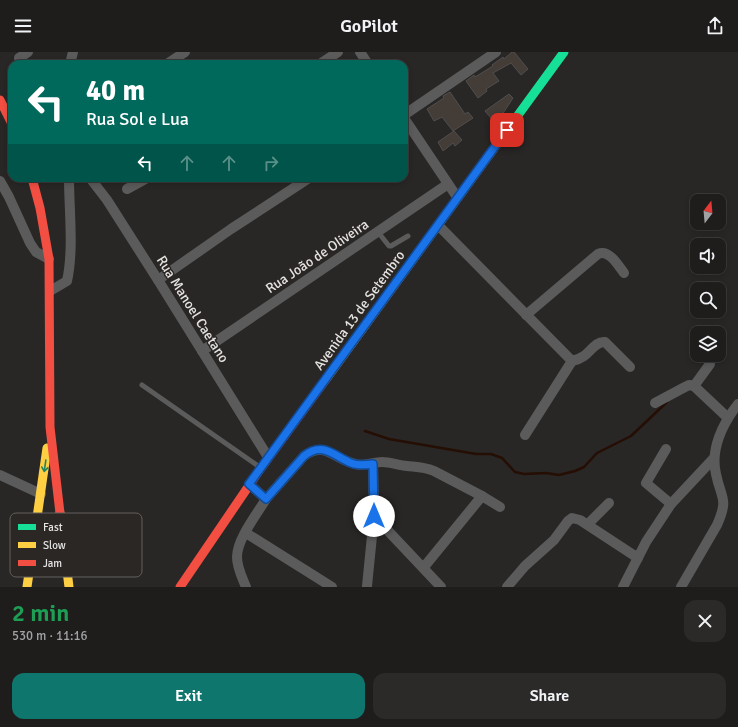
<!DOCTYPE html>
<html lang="en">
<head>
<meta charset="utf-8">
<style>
	body { margin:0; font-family:Signika,sans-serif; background:#2c2a29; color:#f1f3f6; height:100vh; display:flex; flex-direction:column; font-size:15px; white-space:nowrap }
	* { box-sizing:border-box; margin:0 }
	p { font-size:13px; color:#a1a2a3 }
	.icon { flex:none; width:22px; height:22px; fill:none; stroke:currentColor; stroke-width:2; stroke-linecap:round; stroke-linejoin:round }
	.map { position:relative; height:535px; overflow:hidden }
	.sheet { display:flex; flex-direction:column; background:#1f1d1c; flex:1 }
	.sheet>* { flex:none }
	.guide { position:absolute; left:8px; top:8px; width:400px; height:122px; border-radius:12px; box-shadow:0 2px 6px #0003,0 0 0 1px #3c3b3b; background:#00695c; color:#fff; overflow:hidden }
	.needle { width:26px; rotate:16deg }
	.buttons { position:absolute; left:690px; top:142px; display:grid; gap:8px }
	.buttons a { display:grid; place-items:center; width:36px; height:36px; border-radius:8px; background:#1f1d1c; box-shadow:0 2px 6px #0003,0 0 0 1px #3c3b3b; font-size:20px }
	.pin { position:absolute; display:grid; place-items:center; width:34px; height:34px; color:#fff; margin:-17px; border-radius:8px; box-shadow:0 2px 6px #0006 }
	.me { position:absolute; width:44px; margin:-22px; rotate:0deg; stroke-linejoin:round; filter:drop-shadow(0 0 3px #0008) }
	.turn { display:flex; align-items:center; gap:14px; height:84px; padding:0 12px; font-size:18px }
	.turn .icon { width:52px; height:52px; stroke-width:2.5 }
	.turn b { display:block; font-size:28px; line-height:34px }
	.lanes { display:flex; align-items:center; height:38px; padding:0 12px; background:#0003; justify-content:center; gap:20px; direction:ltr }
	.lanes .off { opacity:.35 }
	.round { display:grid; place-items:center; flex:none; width:42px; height:42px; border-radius:12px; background:#2c2a29 }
	.summary { display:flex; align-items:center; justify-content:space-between; height:68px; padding:0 12px }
	h1 { font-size:24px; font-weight:600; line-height:30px; color:#1e9e55 }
	.primary-button { display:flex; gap:8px; margin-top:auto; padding:8px 12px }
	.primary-button a { flex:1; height:46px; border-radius:12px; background:#0f766e; color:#fff; font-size:16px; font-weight:600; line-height:46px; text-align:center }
	.primary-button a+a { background:#2c2a29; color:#f1f3f6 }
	header { display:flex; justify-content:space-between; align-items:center; height:52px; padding:0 12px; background:#1f1d1c; font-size:18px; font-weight:600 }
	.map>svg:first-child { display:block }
</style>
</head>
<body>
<header><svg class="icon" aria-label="menu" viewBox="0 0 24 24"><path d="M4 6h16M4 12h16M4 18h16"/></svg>GoPilot<svg class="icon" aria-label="share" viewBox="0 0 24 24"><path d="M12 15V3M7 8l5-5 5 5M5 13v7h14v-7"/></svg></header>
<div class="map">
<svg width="738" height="535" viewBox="0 0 738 535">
	<rect width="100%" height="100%" fill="#292726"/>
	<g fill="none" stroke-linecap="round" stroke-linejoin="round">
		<polyline stroke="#250e03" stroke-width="2.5" points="365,379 389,387 476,402 491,402 502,406 515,420 524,422 546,421 559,423 575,419 584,415 597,401 631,384 667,350"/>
	</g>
	<g fill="#443d37" stroke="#504e4e">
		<polygon points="512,0 514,0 528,17 521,23 511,11 493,21 499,29 486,37 487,39 478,46 466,29 474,23 475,25 493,14 492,13 503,5 504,7"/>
		<polygon points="450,40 465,62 468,60 473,66 453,79 442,65 434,69 427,57 444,46 443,44"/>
		<polygon points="509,42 513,46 496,72 485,59"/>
		<polygon points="454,79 462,88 455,94 453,91 443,99 438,90"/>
	</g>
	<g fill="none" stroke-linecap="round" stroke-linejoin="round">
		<g stroke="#5b5b5b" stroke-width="5">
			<polyline points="378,180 389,194 391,194 408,184"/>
			<polyline points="142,333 261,416"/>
		</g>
		<g stroke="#5b5b5b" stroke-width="10">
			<polyline points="360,0 368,12"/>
			<polyline points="19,6 28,0"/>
			<polyline points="70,12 73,0"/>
			<polyline points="167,12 185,0"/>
			<polyline points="320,12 338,0"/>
			<polyline points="404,63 496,0"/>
			<polyline points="404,66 457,145"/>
			<polyline points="90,126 107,148 158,228 268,405"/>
			<polyline points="0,129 9,145 30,191 36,200 49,207"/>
			<polyline points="127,137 147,126"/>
			<polyline points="438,173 572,309 525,383"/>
			<polyline points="158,228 231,177 309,126"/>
			<path d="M50 239 67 229C74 197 69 159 69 126"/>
			<path d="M526 263 598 202C609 197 618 213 624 221"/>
			<polyline points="202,299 448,132"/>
			<path d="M572 309C577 308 581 306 584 304 591 299 596 289 605 290L630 315"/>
			<polyline points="694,334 710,312"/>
			<polyline points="655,351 685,335 689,333 694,334 728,366"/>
			<polyline points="666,397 646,431 671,452"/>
			<polyline points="0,423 41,442"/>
			<polyline points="482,444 500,455"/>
			<path d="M266 447 304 404C325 388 335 408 355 412 364 415 373 410 382 410 390 410 398 413 407 414 416 415 425 415 434 419L482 444 424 515"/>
			<polyline points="374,464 441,535"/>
			<polyline points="588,472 609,451"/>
			<polyline points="246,481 332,535"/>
			<polyline points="367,534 374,464 373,412"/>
			<path d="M246 535C242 525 237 516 237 505 237 487 257 462 266 447L249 432"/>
			<polyline points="507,535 525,514 554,488 568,469 572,466 580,468 638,506"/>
			<polyline points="623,535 646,490 671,452 714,406"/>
			<path d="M681 535 717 473C729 446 721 447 716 422 710 397 723 371 738 352"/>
		</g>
		<polyline stroke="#16e098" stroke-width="9" points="502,85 564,0"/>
		<g stroke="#ffcf43" stroke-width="9">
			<polyline points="326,327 502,85"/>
			<polyline points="60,461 69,535"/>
			<polyline points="27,535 47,396"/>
		</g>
		<g stroke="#f24e42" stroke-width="9">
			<polyline points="0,48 12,72"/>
			<polyline points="32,126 40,156 49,207 50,375 60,461"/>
			<polyline points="180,535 261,416 326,327"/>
		</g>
	</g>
	<defs><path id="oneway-shaft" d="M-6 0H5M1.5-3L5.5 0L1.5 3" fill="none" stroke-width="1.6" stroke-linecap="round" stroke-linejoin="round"/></defs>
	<use stroke="#20845e" href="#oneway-shaft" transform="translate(45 414) rotate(98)"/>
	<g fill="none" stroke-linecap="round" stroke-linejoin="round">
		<g stroke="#114b97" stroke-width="10">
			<path id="route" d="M374 464 373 412C366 413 358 414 351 411 334 404 323 389 304 404L266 447 249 432 507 78"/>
		</g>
		<use href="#route" stroke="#1a73e8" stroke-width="7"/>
	</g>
	<g text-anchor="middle" stroke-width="3" stroke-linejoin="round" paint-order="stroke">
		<g font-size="14" fill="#e5e4e2" stroke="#2a2725">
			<text transform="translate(317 204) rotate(-34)" y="5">Rua João de Oliveira</text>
			<text transform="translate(193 257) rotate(58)" y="5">Rua Manoel Caetano</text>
			<text transform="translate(359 258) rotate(-54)" y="5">Avenida 13 de Setembro</text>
		</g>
	</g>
	<rect x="10" y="461" width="132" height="64" rx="6" fill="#2a2725" stroke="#62605e" stroke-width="1"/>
	<rect x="18" y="472" width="18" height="6" fill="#16e098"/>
	<rect x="18" y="490" width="18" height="6" fill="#ffcf43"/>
	<rect x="18" y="508" width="18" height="6" fill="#f24e42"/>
	<g font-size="11" fill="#e5e4e2">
		<text x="43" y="479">Fast</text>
		<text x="43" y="497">Slow</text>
		<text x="43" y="515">Jam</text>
	</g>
</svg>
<div class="buttons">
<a><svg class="needle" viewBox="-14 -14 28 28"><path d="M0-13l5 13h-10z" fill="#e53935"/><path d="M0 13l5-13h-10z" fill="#a1a2a3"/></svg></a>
<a><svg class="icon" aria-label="sound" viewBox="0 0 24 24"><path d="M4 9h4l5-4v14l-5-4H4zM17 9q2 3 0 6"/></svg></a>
<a><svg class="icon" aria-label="search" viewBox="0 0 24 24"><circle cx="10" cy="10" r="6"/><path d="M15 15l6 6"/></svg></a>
<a><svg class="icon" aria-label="layers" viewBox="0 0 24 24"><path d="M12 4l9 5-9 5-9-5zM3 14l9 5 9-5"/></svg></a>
</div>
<div class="pin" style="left:507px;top:78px;background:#d93025"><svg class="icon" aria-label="arrive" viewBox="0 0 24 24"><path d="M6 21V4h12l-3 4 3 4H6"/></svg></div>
<svg class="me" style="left:374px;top:464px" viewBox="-20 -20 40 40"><circle r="19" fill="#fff"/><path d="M0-13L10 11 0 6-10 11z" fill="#1a73e8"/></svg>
<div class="guide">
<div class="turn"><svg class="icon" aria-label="left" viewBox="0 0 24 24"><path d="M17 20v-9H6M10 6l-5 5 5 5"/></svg><div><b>40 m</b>Rua Sol e Lua</div></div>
<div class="lanes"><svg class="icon" aria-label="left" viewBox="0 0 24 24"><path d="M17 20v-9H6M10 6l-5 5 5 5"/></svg><svg class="icon off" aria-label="ahead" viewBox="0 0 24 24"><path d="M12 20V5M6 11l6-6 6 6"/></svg><svg class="icon off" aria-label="ahead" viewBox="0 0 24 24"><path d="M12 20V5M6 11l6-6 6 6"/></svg><svg class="icon off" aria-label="right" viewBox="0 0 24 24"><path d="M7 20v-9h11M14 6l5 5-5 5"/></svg></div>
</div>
</div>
<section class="sheet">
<div class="summary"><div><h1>2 min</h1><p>530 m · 11:16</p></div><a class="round"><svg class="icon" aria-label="close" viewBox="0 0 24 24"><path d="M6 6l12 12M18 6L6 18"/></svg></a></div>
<div class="primary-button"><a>Exit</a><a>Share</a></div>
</section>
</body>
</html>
